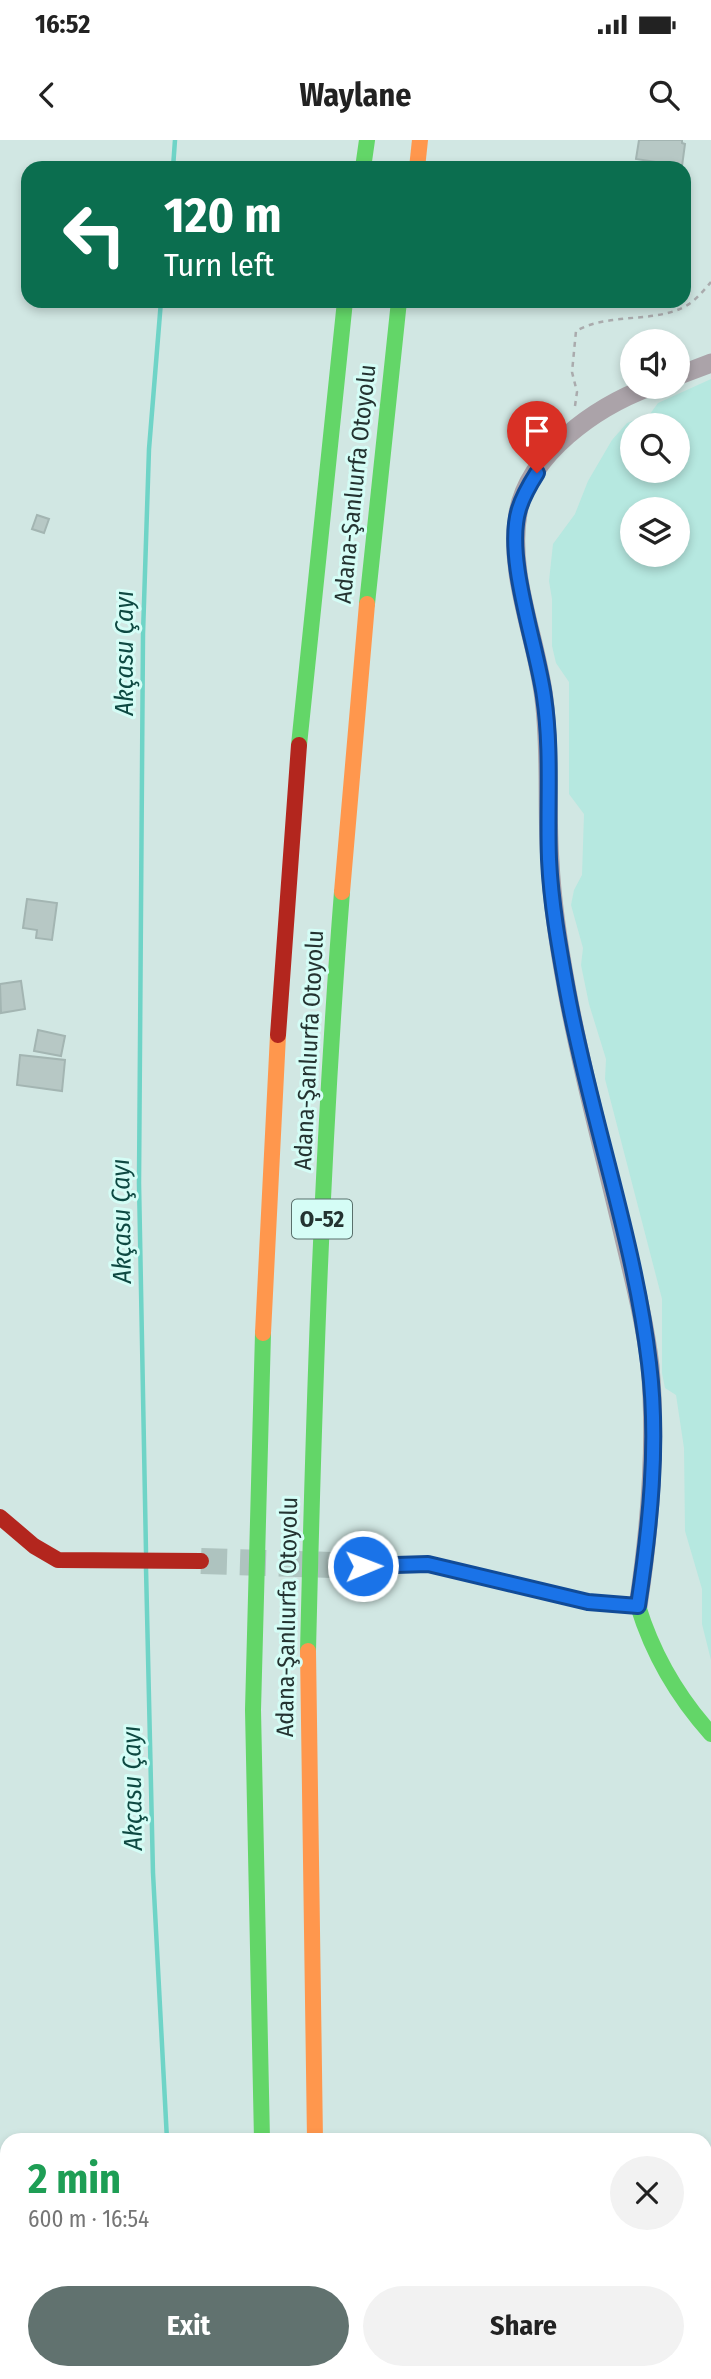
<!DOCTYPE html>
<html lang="en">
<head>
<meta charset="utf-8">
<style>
	body { margin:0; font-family:"Fira Sans Condensed",sans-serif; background:#f2f2f2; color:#222; height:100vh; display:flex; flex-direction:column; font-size:26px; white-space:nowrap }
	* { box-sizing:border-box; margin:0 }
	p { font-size:23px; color:#767676 }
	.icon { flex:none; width:38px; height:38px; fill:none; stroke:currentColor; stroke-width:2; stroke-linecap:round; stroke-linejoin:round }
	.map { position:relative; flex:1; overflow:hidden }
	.panel { position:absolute; left:0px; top:1993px; width:712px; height:247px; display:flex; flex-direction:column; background:#fff; border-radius:21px 21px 0 0; box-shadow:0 4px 10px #0003 }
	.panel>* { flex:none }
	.hud { position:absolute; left:21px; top:21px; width:670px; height:147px; border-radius:21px; box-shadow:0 4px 10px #0003; background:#0b6e4f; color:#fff; overflow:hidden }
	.tools { position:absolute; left:620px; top:189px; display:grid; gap:14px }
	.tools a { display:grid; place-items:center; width:70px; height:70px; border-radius:50%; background:#fff; box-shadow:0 4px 10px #0003; font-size:35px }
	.pin { position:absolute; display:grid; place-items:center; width:60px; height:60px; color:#fff; margin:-72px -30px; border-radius:50% 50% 50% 0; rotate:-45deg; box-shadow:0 0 7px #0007 }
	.pin .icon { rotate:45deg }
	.me { position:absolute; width:77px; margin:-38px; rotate:89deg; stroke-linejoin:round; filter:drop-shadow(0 0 5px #0008) }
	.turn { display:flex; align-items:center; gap:24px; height:147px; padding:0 28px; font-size:32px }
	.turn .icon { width:91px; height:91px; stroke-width:2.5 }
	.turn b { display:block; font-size:49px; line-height:60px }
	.round { display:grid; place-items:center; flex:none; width:74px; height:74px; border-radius:37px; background:#f2f2f2 }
	.headline { display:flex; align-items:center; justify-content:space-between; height:119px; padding:0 28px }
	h1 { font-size:42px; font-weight:700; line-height:52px; color:#1e9e55 }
	.cta { display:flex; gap:14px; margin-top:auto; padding:14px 28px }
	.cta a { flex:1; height:80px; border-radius:42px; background:#61726f; color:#fff; font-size:28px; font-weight:700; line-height:80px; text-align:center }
	.cta a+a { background:#f2f2f2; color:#222 }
	.status { display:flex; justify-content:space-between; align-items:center; height:49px; padding:0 35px; background:#fff; direction:ltr }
	.status svg { height:19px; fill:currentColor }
	header { display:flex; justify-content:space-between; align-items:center; height:91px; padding:0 28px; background:#fff; font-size:32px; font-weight:700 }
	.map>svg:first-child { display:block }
</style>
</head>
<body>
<div class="status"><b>16:52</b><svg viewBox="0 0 49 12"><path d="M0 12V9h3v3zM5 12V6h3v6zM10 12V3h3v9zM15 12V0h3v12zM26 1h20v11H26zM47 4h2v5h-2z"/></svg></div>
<header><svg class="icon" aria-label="back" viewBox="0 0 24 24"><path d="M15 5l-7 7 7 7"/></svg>Waylane<svg class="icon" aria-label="search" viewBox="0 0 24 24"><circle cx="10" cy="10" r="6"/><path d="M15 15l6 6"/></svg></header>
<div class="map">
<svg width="711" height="2239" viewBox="0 0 711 2239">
	<rect width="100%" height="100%" fill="#d1e7e3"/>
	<g fill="#b6e8e0" fill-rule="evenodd">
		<path d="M711 239V1520L702 1484V1449L685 1391 684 1308 676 1255 665 1248 662 1233V1159L605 939 606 919 589 864 581 825 583 808 571 765 574 750 582 735 584 674 569 654V542L556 523 552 506V459L549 441 553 404 575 374 588 341 612 300 627 283 650 274 658 263ZM632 285H677V331H632ZM632 369H677V415H632Z"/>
		<polygon points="711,2204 711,2239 639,2239 637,2233 705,2233 705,2208"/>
	</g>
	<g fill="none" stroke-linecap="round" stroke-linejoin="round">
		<g stroke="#6fd4c7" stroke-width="4.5">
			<polyline points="173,28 175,0"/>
			<polyline points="146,1412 139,1043 143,494 149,309 161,161"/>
			<polyline points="146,1428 153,1733 167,2000"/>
			<polyline points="183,2233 183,2239"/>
		</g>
	</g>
	<g fill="#b7c8c5" stroke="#a3b5b2" stroke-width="2">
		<polygon points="639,0 682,0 682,3 685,4 682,26 636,19"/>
		<polygon points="37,375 49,379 44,393 32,389"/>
		<polygon points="27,759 57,763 52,800 36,798 37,790 23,788"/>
		<polygon points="21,841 25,869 1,873 0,844"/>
		<polygon points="38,890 65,896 61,916 34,911"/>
		<polygon points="20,915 65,920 62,951 17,945"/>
	</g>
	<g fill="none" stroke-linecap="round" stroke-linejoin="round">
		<polyline stroke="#aec3bf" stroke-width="26" stroke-dasharray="26 13" stroke-linecap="butt" points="201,1421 363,1426"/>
		<path stroke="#aaabad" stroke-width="2.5" stroke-dasharray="5 5" stroke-linecap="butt" d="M575 266 577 252 572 232 576 191C611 171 662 185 692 162 699 156 705 149 711 142"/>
		<g stroke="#aba3a9" stroke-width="19">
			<polyline points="677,236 711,223"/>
			<path d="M638 1466C650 1387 657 1305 650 1226 645 1183 634 1140 624 1098 605 1016 582 934 567 851 559 808 552 765 550 722 546 668 551 613 544 559 537 499 507 434 518 373 529 313 596 267 649 247"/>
		</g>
		<g stroke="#63d668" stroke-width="16">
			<polyline points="363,28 367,0"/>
			<polyline points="367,464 399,161"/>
			<polyline points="299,605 345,161"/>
			<path d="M363 1426 428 1424 588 1462 638 1466C653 1515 677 1556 711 1594"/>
			<path d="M308 1511C314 1258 322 1005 342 752"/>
			<polyline points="262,2000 253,1570 263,1193"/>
			<polyline points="319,2233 319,2239"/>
		</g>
		<g stroke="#ff974d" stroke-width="16">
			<polyline points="417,28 420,0"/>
			<polyline points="342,752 367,464"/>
			<polyline points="263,1193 278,895"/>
			<polyline points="308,1511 315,2000"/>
			<polyline points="266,2233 266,2239"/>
		</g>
		<g stroke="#b3261e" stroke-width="16">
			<polyline points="278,895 299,605"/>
			<polyline points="0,1377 34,1406 58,1420 201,1421"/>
		</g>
	</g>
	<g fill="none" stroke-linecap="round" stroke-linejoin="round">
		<g stroke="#114b97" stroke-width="18">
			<path id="route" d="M363 1426 428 1424 588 1462 638 1466C650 1387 659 1303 649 1223 634 1097 590 976 567 851 559 807 551 763 549 719 547 665 552 610 544 557 537 505 504 417 519 369 523 356 530 344 537 333"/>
		</g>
		<use href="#route" stroke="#1a73e8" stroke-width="12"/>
	</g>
	<g text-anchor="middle" stroke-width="6" stroke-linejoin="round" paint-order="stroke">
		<rect fill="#d5fdf6" stroke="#59706c" stroke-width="2" x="292" y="1059.5" width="60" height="39" rx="5"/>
		<g font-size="23" font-weight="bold" fill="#243331">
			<text x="322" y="1087">O-52</text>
		</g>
		<g font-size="24" fill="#243331" stroke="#d5fdf6">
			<text transform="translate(355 344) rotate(-84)" y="8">Adana-Şanlıurfa Otoyolu</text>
			<text transform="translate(309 910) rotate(-87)" y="8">Adana-Şanlıurfa Otoyolu</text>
			<text transform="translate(287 1477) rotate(-89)" y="8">Adana-Şanlıurfa Otoyolu</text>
		</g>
		<g font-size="26" font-style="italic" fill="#0e4942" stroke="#d5fdf6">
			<text transform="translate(124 513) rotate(-90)" y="9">Akçasu Çayı</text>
			<text transform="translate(121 1081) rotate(-91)" y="9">Akçasu Çayı</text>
			<text transform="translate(132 1648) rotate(-91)" y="9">Akçasu Çayı</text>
		</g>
	</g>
</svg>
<div class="tools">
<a><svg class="icon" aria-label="sound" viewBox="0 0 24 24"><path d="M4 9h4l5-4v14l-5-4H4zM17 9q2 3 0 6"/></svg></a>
<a><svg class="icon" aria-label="search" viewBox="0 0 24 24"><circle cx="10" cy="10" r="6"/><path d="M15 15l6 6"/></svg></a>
<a><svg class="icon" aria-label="layers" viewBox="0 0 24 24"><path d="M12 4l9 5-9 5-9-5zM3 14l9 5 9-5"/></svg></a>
</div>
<div class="pin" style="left:537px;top:333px;background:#d93025"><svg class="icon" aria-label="arrive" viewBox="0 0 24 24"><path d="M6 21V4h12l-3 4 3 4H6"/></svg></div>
<svg class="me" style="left:363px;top:1426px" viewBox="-20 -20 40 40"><circle r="17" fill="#1a73e8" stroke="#fff" stroke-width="3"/><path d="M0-11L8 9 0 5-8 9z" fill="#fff"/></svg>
<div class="hud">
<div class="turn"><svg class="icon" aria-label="left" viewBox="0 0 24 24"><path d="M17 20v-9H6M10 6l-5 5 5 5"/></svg><div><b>120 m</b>Turn left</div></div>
</div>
<section class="panel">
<div class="headline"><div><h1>2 min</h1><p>600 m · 16:54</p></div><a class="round"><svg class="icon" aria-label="close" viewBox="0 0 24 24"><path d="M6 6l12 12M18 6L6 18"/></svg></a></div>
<div class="cta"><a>Exit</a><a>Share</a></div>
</section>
</div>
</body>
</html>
